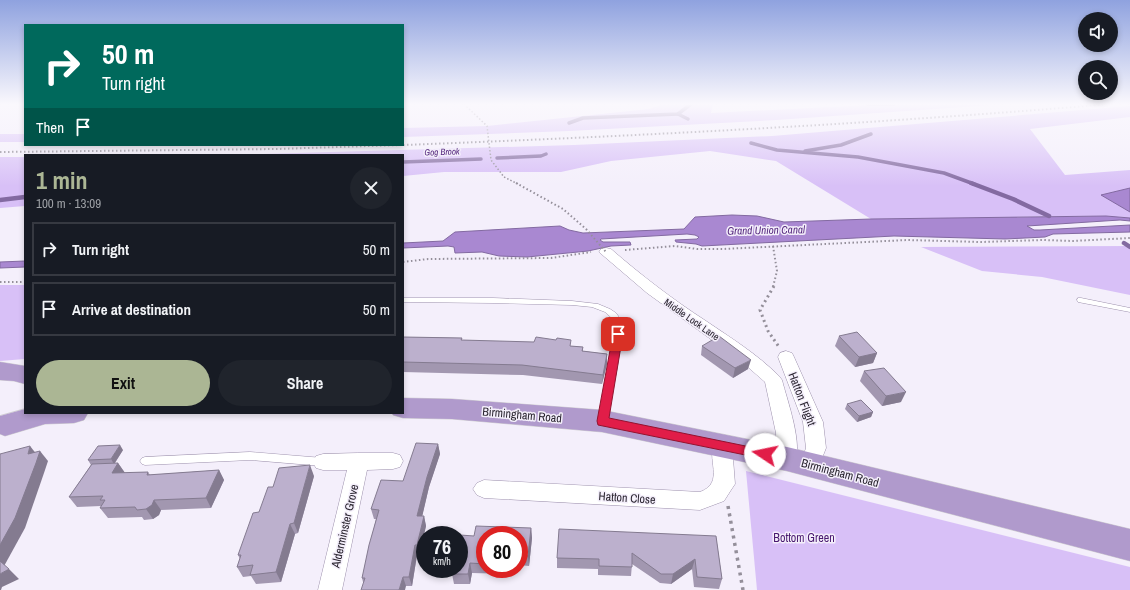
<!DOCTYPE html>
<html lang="en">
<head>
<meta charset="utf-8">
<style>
	body { margin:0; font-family:"Archivo Narrow",sans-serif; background:#20242c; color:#f1f3f6; height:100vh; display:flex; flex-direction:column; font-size:15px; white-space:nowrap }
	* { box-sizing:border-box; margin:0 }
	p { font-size:13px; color:#9ea1a6 }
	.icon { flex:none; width:22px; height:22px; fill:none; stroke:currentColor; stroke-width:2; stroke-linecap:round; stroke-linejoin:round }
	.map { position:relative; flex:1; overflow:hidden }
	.drawer { position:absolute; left:24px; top:154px; width:380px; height:260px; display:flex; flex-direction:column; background:#171b24; border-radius:0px; box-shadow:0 2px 6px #0003 }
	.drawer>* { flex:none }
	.banner { position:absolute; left:24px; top:24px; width:380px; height:122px; border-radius:0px; box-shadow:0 2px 6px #0003; background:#00695c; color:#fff; overflow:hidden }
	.tools { position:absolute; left:1078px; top:12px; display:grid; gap:8px }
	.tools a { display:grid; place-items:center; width:40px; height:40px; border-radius:50%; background:#171b24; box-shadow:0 2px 6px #0003; font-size:20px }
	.speed { position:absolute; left:416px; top:526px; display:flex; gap:8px; font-size:20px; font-weight:700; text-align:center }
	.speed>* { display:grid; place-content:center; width:52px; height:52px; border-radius:50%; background:#171b24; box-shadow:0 2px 6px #0003; line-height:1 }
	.speed small { font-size:10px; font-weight:400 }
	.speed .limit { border:6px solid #d22; background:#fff; color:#111 }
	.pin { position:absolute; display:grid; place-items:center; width:34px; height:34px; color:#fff; margin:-17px; border-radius:8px; box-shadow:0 2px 6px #0006 }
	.me { position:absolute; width:44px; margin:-22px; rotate:281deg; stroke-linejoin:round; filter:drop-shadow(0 0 3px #0008) }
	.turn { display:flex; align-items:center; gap:14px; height:84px; padding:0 12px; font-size:18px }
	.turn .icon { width:52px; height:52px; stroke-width:2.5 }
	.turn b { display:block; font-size:28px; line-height:34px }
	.then { display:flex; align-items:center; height:38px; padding:0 12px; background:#0003; gap:8px; font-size:15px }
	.round { display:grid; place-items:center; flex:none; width:42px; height:42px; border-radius:21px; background:#20242c }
	.headline { display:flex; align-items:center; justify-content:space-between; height:68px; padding:0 12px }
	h1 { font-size:24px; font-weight:700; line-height:30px; color:#abb694 }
	.cta { display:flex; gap:8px; margin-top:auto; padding:8px 12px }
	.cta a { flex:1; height:46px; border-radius:24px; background:#abb694; color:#111; font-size:16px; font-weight:700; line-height:46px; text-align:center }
	.cta a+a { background:#20242c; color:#f1f3f6 }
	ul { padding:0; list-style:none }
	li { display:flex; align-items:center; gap:12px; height:54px; margin:0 8px 6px; padding:0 4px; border:2px solid #363941; border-radius:0px }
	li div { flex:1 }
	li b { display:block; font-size:15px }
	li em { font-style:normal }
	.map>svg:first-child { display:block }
</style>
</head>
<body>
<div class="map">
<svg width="1130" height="590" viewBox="0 0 1130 590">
	<rect width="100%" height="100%" fill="#f4effb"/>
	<g fill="#d8c0f7">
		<polygon points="663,104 713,104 711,113 890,104 1007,104 776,120 569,131 403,137 403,128 487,126 649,109"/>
		<polygon points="1130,106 1130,117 1030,129 1065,175 1130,170 1130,188 1126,189 1121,205 1130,212 1130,218 1083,216 871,219 776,161 710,151 611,161 561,172 444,172 403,176 403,155 232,155 574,145 772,136"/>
		<rect x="0" y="134" width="25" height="8"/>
		<polygon points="0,157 25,157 25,206 0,208"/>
		<polygon points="1130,246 1130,295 1042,277 982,271 921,247"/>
		<polygon points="0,285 25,285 25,359 0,361"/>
		<polygon points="746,471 1130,567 1130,590 757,590"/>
	</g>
	<g fill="#a988d1" stroke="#836aa1">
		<polygon points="1130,188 1130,212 1101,195"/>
		<polygon points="732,215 757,216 784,222 871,219 1106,216 1130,218 1130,221 1120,220 1027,226 1034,230 1040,230 1130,225 1130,232 1053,234 1045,237 1005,239 894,236 702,246 696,244 676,242 675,240 697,239 699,237 695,235 687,234 601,239 600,240 603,242 630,242 631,245 611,246 588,251 527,257 499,256 482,252 455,253 454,247 448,246 403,248 403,243 443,241 455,232 560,226 569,230 583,233 684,229 695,217"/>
		<polygon points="25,261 25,267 0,268 0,262"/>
	</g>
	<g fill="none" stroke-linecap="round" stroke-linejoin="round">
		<g stroke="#836aa1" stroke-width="3.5">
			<polyline points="868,104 894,104"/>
			<polyline points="678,114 688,119"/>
			<polyline points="569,123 583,118 678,114 691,104"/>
			<polyline points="751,143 777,150 858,157 944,173 974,184"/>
			<polyline points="805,151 841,145 871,134"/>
			<polyline points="497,158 541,156 546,154"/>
			<polyline points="403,162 481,159"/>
		</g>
		<g stroke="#836aa1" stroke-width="4.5">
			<polyline points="971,183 1013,199 1049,216"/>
			<polyline points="0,200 25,197"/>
			<polyline points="1124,243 1130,247"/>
		</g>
		<g stroke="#9d91ad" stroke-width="1">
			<g id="service">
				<polygon points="403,298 493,298 572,301 598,304 610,309 616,313 621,320 623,329 617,369 606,421 603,422 600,421 599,419 612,354 616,329 614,320 605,312 592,307 572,305 493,303 403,302"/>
				<polygon points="1078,298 1081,298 1130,308 1130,312 1078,302 1077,300"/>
				<polygon points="250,452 323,458 326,459 328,462 326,465 323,466 250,460 145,465 142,464 140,461 142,458 145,457"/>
			</g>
		</g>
		<g stroke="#9d91ad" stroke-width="1">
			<g id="minor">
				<path d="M606 248 611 249C641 275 672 299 706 321 731 338 757 354 779 376L782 380C787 400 804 446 794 465L787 467 780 465 777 459 776 433 765 382 741 361 647 293 599 252 601 249Z"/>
				<polygon points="786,351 792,353 794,357 823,422 826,448 817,471 810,473 803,471 800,465 806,448 803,422 778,357 780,353"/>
				<path d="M722 438 729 440 732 446 735 484 731 490 724 501 700 510 484 498 477 495 473 489 477 483 484 480 700 492C726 482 705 459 715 440Z"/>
				<polygon points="358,453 393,453 400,455 403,461 400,467 393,469 367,470 342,590 318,590 347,470 323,470 316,468 313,462 316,456 323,454"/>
			</g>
		</g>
		<g stroke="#d0cfd1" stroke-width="1">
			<g id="trunk">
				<polygon points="0,362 25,366 25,384 14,381 0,380"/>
				<polygon points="403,398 452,399 602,410 787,447 1130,529 1130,561 787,471 602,432 452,419 403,418 393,415 392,413 403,413"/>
				<polygon points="25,409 25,413 88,413 84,420 74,423 45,424 5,436 0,434 0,416"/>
			</g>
		</g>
		<polyline stroke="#948f9a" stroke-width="1.5" stroke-dasharray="1.5 2" stroke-linecap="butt" points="464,104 487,126 491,160 504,177 518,184"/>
		<g stroke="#948f9a" stroke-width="2" stroke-dasharray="1.5 2.5" stroke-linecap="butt">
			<polyline points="516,183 563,209 586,229"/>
			<polyline points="773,246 777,271 773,287"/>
			<polyline points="625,250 675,246 697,249 723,249 907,240 981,242 1043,240 1073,241 1130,238"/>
			<polyline points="403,262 428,259 551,258 591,252"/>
			<polyline points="0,282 25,282"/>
		</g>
		<polyline stroke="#948f9a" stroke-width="3" stroke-dasharray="2 3.5" stroke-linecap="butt" points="774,286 760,310 768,331 779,347"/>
		<polyline stroke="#948f9a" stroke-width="3.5" stroke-dasharray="3 4.5" stroke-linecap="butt" points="728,506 743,590"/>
		<use href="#service" fill="#fff" fill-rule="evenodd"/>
		<use href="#minor" fill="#fff" fill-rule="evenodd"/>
		<use href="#trunk" fill="#b09acc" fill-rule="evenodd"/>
		<g stroke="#847f8a" stroke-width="2" stroke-dasharray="1.5 2.5" stroke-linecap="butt">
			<path d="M403 145C639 136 874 124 1109 104"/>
			<polyline points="0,152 277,149 400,145"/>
		</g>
		<polyline stroke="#948f9a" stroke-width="2" stroke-dasharray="1.5 2.5" stroke-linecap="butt" points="586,229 606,252"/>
	</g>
	<g fill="#a297b0">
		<polygon points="839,336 877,353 873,363 855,367 835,346"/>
		<polygon points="403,337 462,338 462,340 571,346 583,347 583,351 607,354 607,364 602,384 523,375 403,372"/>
		<polygon points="702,346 748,369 733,378 701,355"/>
		<polygon points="864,371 901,402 882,406 860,381"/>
		<polygon points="847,404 873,412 871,417 857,422 845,409"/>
		<polygon points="438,444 440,454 429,487 422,516 424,516 426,526 419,555 417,555 412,586 406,586 363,582 362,578 376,519 374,519 371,509 403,481"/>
		<polygon points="123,450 115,463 118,463 125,473 148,472 150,475 219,470 224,480 211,508 161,510 159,515 153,519 144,520 142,517 108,518 100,508 101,506 77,507 69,497 91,465 88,460"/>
		<polygon points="314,476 298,533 295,534 281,582 256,584 251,576 243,577 237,567 240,559 238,555 259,512"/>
		<polygon points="531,528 532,538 529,566 519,565 519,535 485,535 485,569 516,569 515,574 472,573 470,584 454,584 452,574 474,536"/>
		<polygon points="716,536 722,579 719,589 694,587 692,569 671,584 660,583 632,564 631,576 598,575 598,569 557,568 557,558"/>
	</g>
	<g fill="#847b90">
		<polygon points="877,353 873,363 855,367 859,357"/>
		<polygon points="607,354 607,364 602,384 603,375"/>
		<polygon points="751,360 748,369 733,378 735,368"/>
		<polygon points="906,392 901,402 882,406 886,396"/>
		<polygon points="873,412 871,417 857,422 859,416"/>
		<polygon points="438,444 440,454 429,487 420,526 417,516 427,477"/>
		<polygon points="120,445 123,450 114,464 111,459"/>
		<polygon points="30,446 38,456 28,454"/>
		<polygon points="40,451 48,461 44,473 25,528 3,568 0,566 0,545"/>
		<polygon points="118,463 125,473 112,473"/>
		<polygon points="310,465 314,476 298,533 294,523"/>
		<polygon points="219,470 224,480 211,508 206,498"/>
		<polygon points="154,500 161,510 159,515 153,519 146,509"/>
		<polygon points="424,516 426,526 419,555 417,545"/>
		<polygon points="290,524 295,534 281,582 276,572"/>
		<polygon points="531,528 532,538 529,566 528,556"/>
		<polygon points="415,545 417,555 412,586 409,577"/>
		<polygon points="695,559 692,569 671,584 673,574"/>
		<polygon points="470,563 472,573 470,584 468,574"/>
		<polygon points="9,569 19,579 2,587 1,590 0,590 0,574"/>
		<polygon points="403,577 406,586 405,590 399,590"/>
	</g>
	<g fill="#bcb0cd" stroke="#847b90">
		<polygon points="857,332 877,353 859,357 839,336"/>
		<polygon points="719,336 751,360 735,368 702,346"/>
		<polygon points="403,337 462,338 461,340 534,342 536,337 556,340 557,338 571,340 570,346 583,347 582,351 607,354 603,375 522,365 403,362"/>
		<polygon points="884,368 906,392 886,396 864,371"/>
		<polygon points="861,400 873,412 859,416 847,404"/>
		<polygon points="416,443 438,444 427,477 417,516 424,516 417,545 415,545 409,577 403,577 399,590 361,590 365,578 362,578 369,545 379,510 371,509 381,480 403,481"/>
		<polygon points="120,445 111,459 88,460 98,446"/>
		<polygon points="30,446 28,454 40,451 36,463 15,518 0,545 0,454"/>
		<polygon points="118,463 112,473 148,472 147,475 219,470 206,498 154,500 152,505 146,509 137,510 135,507 100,508 105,500 100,500 103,496 69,497 92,464"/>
		<polygon points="310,465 294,523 290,524 276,572 250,575 253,565 237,567 241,555 238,555 253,513 259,512 268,487 273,487 279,468"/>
		<polygon points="476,526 531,528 528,556 519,555 519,535 485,535 485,564 470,563 468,574 452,574 453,569 459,569 460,535 474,536"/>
		<polygon points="559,529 716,536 722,579 697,577 695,559 673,574 661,574 632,553 632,567 599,566 599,559 557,558"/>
		<polygon points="0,561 9,569 0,574"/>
	</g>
	<linearGradient id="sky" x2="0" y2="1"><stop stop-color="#8fa2df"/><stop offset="0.56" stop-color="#faf8fd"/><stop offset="1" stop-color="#faf8fd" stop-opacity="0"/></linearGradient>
	<rect width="1130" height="186" fill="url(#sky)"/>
	<polygon fill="#e11d48" stroke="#92132f" points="618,330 623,334 609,418 765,450 769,451 771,454 769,458 765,459 598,425 597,421 613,334"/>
	<g text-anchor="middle" stroke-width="3" stroke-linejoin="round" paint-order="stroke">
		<g font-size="9" font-style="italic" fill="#54277d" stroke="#f4effb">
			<text transform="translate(442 152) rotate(-2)" y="3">Gog Brook</text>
		</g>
		<g font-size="10" fill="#2a2530" stroke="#f4effb">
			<text transform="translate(692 319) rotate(35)" y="4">Middle Lock Lane</text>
		</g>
		<g font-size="11" font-style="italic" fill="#54277d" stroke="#f4effb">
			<text transform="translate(766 230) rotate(-1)" y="4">Grand Union Canal</text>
		</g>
		<g font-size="12" fill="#2a2530" stroke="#f4effb">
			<text transform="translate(802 399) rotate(69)" y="4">Hatton Flight</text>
			<text transform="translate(522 415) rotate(5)" y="4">Birmingham Road</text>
			<text transform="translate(840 473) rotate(15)" y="4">Birmingham Road</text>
			<text transform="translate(627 498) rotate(4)" y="4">Hatton Close</text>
			<text transform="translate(345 526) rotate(-77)" y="4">Alderminster Grove</text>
		</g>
		<g font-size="12" fill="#48186f" stroke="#f4effb">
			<text x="804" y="542">Bottom Green</text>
		</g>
	</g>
</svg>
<div class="tools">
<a><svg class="icon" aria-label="sound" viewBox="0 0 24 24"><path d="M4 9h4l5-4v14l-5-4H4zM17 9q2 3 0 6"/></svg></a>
<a><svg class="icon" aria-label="search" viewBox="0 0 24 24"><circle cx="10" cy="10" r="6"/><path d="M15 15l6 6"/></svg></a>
</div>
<div class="speed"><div>76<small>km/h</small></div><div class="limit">80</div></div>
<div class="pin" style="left:618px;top:334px;background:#d93025"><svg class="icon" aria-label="arrive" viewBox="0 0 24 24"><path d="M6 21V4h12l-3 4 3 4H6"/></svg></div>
<svg class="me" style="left:765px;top:454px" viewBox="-20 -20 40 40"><circle r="19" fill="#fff"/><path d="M0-13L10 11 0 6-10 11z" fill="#e11d48"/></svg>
<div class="banner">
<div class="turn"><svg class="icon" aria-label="right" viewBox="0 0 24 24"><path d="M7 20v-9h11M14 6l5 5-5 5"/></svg><div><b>50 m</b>Turn right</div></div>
<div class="then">Then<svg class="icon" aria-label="arrive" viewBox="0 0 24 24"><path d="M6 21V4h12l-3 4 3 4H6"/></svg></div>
</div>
<section class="drawer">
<div class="headline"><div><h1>1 min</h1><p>100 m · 13:09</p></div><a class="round"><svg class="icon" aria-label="close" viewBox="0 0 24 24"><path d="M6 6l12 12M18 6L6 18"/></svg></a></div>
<ul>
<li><svg class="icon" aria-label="right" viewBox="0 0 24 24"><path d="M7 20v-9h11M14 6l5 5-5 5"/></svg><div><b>Turn right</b></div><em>50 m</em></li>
<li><svg class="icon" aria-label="arrive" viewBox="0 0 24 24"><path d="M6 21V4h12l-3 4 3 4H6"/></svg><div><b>Arrive at destination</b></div><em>50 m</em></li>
</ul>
<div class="cta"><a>Exit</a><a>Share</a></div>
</section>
</div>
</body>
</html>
